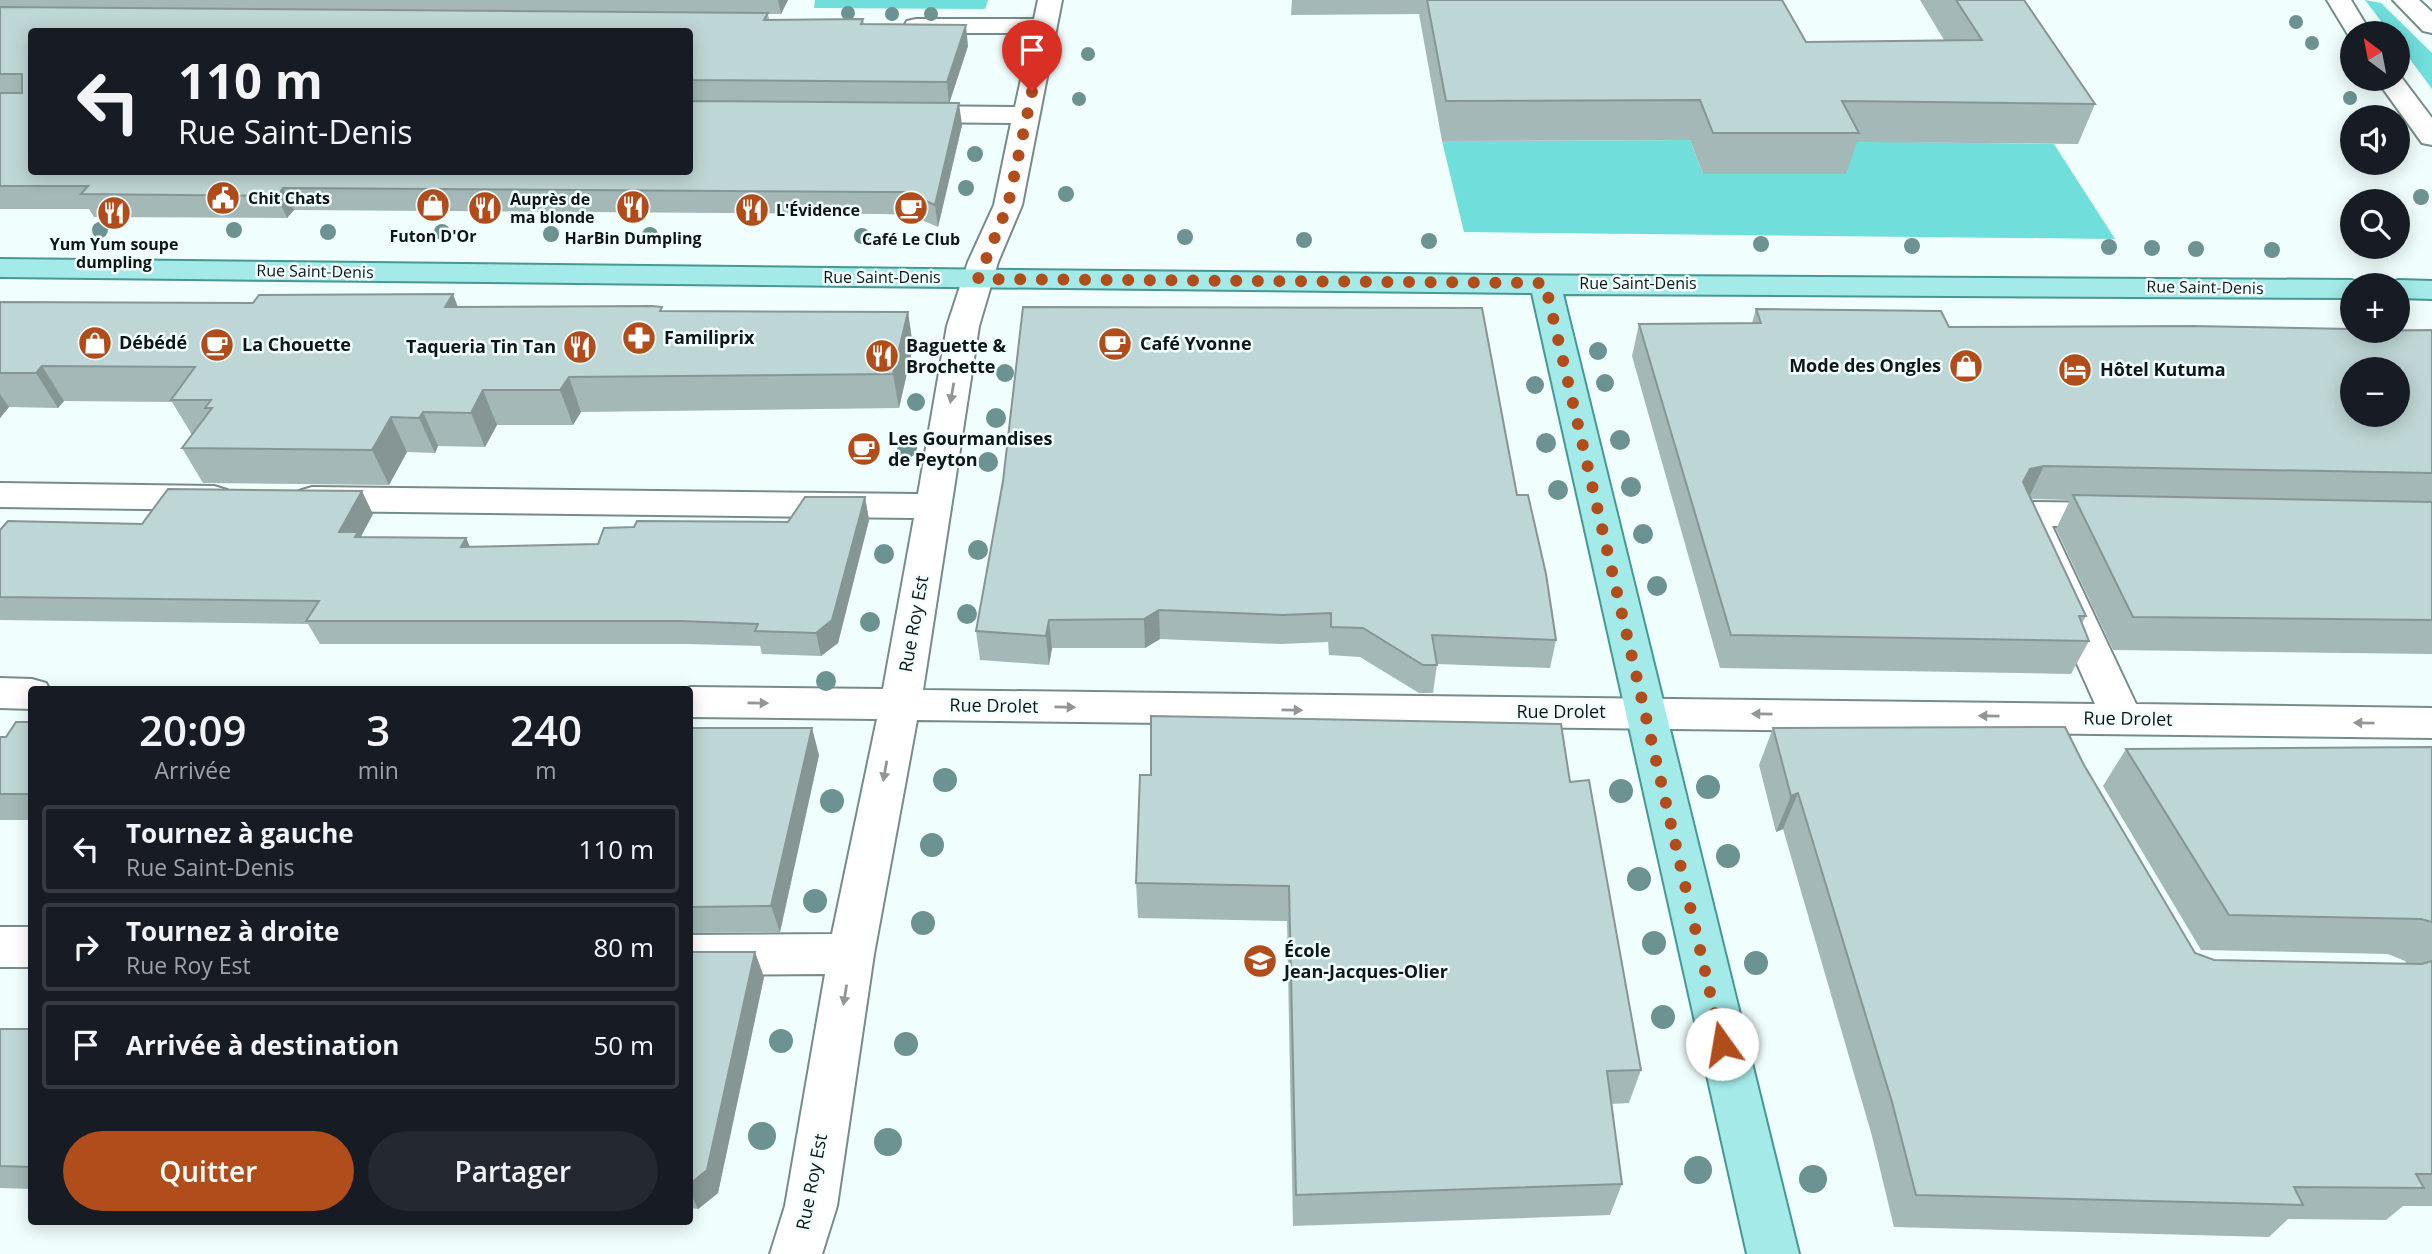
<!DOCTYPE html>
<html lang="fr">
<head>
<meta charset="utf-8">
<style>
	body { margin:0; font-family:"Open Sans",sans-serif; background:#242831; color:#f1f3f6; height:100vh; display:flex; flex-direction:column; font-size:26px; white-space:nowrap }
	* { box-sizing:border-box; margin:0 }
	p { font-size:23px; color:#9ea1a6 }
	.icon { flex:none; width:38px; height:38px; fill:none; stroke:currentColor; stroke-width:2; stroke-linecap:round; stroke-linejoin:round }
	.map { position:relative; flex:1; overflow:hidden }
	.sheet { position:absolute; left:28px; top:686px; width:665px; height:539px; display:flex; flex-direction:column; background:#171b24; border-radius:7px; box-shadow:0 4px 18px #0003 }
	.sheet>* { flex:none }
	.hud { position:absolute; left:28px; top:28px; width:665px; height:147px; border-radius:7px; box-shadow:0 4px 18px #0003; background:#171b24; color:#f1f3f6; overflow:hidden }
	.needle { width:46px; rotate:328deg }
	.controls { position:absolute; left:2340px; top:21px; display:grid; gap:14px }
	.controls a { display:grid; place-items:center; width:70px; height:70px; border-radius:50%; background:#171b24; box-shadow:0 4px 18px #0003; font-size:35px }
	.pin { position:absolute; display:grid; place-items:center; width:60px; height:60px; color:#fff; margin:-72px -30px; border-radius:50% 50% 50% 0; rotate:-45deg; box-shadow:0 0 7px #0007 }
	.pin .icon { rotate:45deg }
	.me { position:absolute; width:77px; margin:-38px; rotate:347deg; stroke-linejoin:round; filter:drop-shadow(0 0 5px #0008) }
	.turn { display:flex; align-items:center; gap:24px; height:147px; padding:0 35px; font-size:32px }
	.turn .icon { width:91px; height:91px; stroke-width:2.5 }
	.turn b { display:block; font-size:49px; line-height:60px }
	.eta { display:flex; justify-content:space-evenly; align-items:center; height:119px; text-align:center }
	.eta b { font-size:42px; font-weight:600; line-height:49px }
	.action { display:flex; gap:14px; margin-top:auto; padding:14px 35px }
	.action a { flex:1; height:80px; border-radius:42px; background:#b14d1b; color:#fff; font-size:28px; font-weight:600; line-height:80px; text-align:center }
	.action a+a { background:#242831; color:#f1f3f6 }
	ul { padding:0; list-style:none }
	li { display:flex; align-items:center; gap:21px; height:88px; margin:0 14px 10px; padding:0 21px; border:4px solid #363941; border-radius:7px }
	li div { flex:1 }
	li b { display:block; font-size:26px }
	li em { font-style:normal }
	.map>svg:first-child { display:block }
</style>
</head>
<body>
<div class="map">
<svg width="2432" height="1254" viewBox="0 0 2432 1254">
	<rect width="100%" height="100%" fill="#f0fefd"/>
	<g fill="#70dedb">
		<polygon points="815,0 988,0 985,9 814,8"/>
		<polygon points="2365,0 2381,3 2432,53 2432,89 2398,43 2398,33 2390,33"/>
		<polygon points="1690,140 1703,174 1846,174 1830,141 2054,144 2115,239 1464,232 1442,141"/>
	</g>
	<g fill="none" stroke-linecap="round" stroke-linejoin="round">
		<g stroke="#768c8b" stroke-width="4">
			<g id="minor">
				<polygon points="1038,0 1062,0 1022,205 998,262 979,326 923,690 2095,704 2010,514 2015,505 2028,502 2117,503 2130,506 2135,515 2130,524 2117,527 2052,526 2136,704 2432,708 2432,738 917,720 874,954 837,1206 822,1254 770,1254 785,1206 825,974 690,975 690,935 832,934 877,719 690,717 690,690 682,690 690,687 883,689 914,518 312,511 299,507 294,499 299,491 312,487 918,494 947,326 968,262 994,205 1011,123 907,122 898,120 894,114 898,108 907,106 1015,107 1031,33 916,33 907,31 904,26 907,21 916,19 1034,19"/>
				<polygon points="2327,0 2351,0 2371,33 2352,33 2350,38"/>
				<polygon points="2393,0 2419,0 2432,12 2432,33 2423,31"/>
				<polygon points="2398,73 2432,118 2432,145 2422,143 2376,79 2398,79"/>
				<polygon points="0,483 214,486 227,490 232,498 227,506 214,510 0,507"/>
				<polygon points="0,678 32,679 46,683 50,690 32,690 32,709 0,708"/>
				<rect x="0" y="927" width="32" height="40"/>
			</g>
		</g>
		<g stroke="#479795" stroke-width="4">
			<g id="major">
				<polygon points="0,259 1494,275 2352,280 2365,285 2352,285 2352,298 1563,294 1799,1254 1747,1254 1532,293 0,277"/>
				<polygon points="2398,280 2432,281 2432,299 2398,298 2398,285 2385,285"/>
			</g>
		</g>
		<use href="#minor" fill="#fff" fill-rule="evenodd"/>
		<use href="#major" fill="#a3eae8" fill-rule="evenodd"/>
	</g>
	<g fill="#6c9291">
		<circle cx="848" cy="13" r="7"/>
		<circle cx="892" cy="14" r="7"/>
		<circle cx="931" cy="14" r="7"/>
		<circle cx="2296" cy="22" r="7"/>
		<circle cx="2312" cy="43" r="7"/>
		<circle cx="1088" cy="54" r="7"/>
		<circle cx="2350" cy="98" r="7"/>
		<circle cx="1079" cy="99" r="7"/>
		<circle cx="975" cy="154" r="8"/>
		<circle cx="966" cy="188" r="8"/>
		<circle cx="1066" cy="194" r="8"/>
		<circle cx="2421" cy="197" r="8"/>
		<circle cx="100" cy="230" r="8"/>
		<circle cx="234" cy="230" r="8"/>
		<circle cx="328" cy="232" r="8"/>
		<circle cx="442" cy="232" r="8"/>
		<circle cx="551" cy="234" r="8"/>
		<circle cx="650" cy="235" r="8"/>
		<circle cx="862" cy="236" r="8"/>
		<circle cx="1185" cy="237" r="8"/>
		<circle cx="1304" cy="240" r="8"/>
		<circle cx="1429" cy="241" r="8"/>
		<circle cx="1761" cy="244" r="8"/>
		<circle cx="1912" cy="246" r="8"/>
		<circle cx="2109" cy="247" r="8"/>
		<circle cx="2152" cy="248" r="8"/>
		<circle cx="2196" cy="249" r="8"/>
		<circle cx="2272" cy="250" r="8"/>
		<circle cx="1598" cy="351" r="9"/>
		<circle cx="1005" cy="373" r="9"/>
		<circle cx="1605" cy="383" r="9"/>
		<circle cx="1535" cy="385" r="9"/>
		<circle cx="916" cy="402" r="9"/>
		<circle cx="996" cy="418" r="10"/>
		<circle cx="1620" cy="440" r="10"/>
		<circle cx="1546" cy="443" r="10"/>
		<circle cx="907" cy="448" r="10"/>
		<circle cx="988" cy="462" r="10"/>
		<circle cx="1631" cy="487" r="10"/>
		<circle cx="1558" cy="490" r="10"/>
		<circle cx="1643" cy="534" r="10"/>
		<circle cx="978" cy="550" r="10"/>
		<circle cx="884" cy="554" r="10"/>
		<circle cx="1657" cy="586" r="10"/>
		<circle cx="967" cy="614" r="10"/>
		<circle cx="870" cy="622" r="10"/>
		<circle cx="826" cy="681" r="10"/>
		<circle cx="945" cy="780" r="12"/>
		<circle cx="1708" cy="787" r="12"/>
		<circle cx="1621" cy="791" r="12"/>
		<circle cx="832" cy="801" r="12"/>
		<circle cx="932" cy="845" r="12"/>
		<circle cx="1728" cy="856" r="12"/>
		<circle cx="1639" cy="879" r="12"/>
		<circle cx="815" cy="901" r="12"/>
		<circle cx="923" cy="923" r="12"/>
		<circle cx="1654" cy="943" r="12"/>
		<circle cx="1756" cy="963" r="12"/>
		<circle cx="1663" cy="1017" r="12"/>
		<circle cx="781" cy="1041" r="12"/>
		<circle cx="906" cy="1044" r="12"/>
		<circle cx="762" cy="1136" r="14"/>
		<circle cx="888" cy="1142" r="14"/>
		<circle cx="1698" cy="1170" r="14"/>
		<circle cx="1813" cy="1179" r="14"/>
	</g>
	<g fill="#a3b8b7" fill-rule="evenodd">
		<path d="M0 0H788L781 14H768L769 19H863L864 24 968 46 949 103 962 125 938 227 910 215 883 214 294 210 287 218 94 217 89 209H0ZM690 32V172H32Z"/>
		<polygon points="1292,0 1782,0 1806,42 1944,40 1920,0 2024,0 2095,104 2078,144 1857,142 1846,174 1703,174 1690,140 1442,141 1419,14 1291,15"/>
		<polygon points="0,302 458,307 663,311 908,312 913,347 899,408 581,412 573,425 497,425 485,447 438,446 435,453 407,452 389,485 203,483 182,448 192,435 172,402 64,401 58,408 9,407 0,418"/>
		<polygon points="1756,309 1949,327 2432,330 2432,654 2113,650 2056,529 2070,500 2031,499 2086,616 2082,623 2089,641 2071,674 1720,668 1632,356 1639,324 1752,323"/>
		<polygon points="1517,495 1556,640 1550,668 1437,664 1433,693 1419,693 1360,657 1329,655 1328,642 1281,644 1160,639 1145,648 1052,648 1049,665 980,660 976,631"/>
		<polygon points="865,497 869,520 838,643 821,656 762,654 760,646 688,644 320,644 308,624 0,620 0,530 373,514 361,537 466,538 470,547 598,544 788,522"/>
		<polygon points="32,722 32,820 0,820 0,737 6,737"/>
		<polygon points="690,728 819,755 780,932 690,933"/>
		<polygon points="1773,728 2084,765 2195,953 2214,960 2407,964 2405,961 2388,954 2201,950 2103,786 2126,749 2432,747 2432,1206 2403,1206 2386,1220 2288,1219 2269,1237 1894,1227 1872,1136 1783,829 1776,832 1759,765"/>
		<polygon points="1570,782 1641,1070 1629,1103 1612,1104 1622,1184 1610,1215 1293,1226 1287,921 1138,918 1136,883"/>
		<polygon points="690,952 764,977 718,1193 698,1209 690,1208"/>
		<polygon points="0,1029 32,1029 32,1189 0,1188"/>
	</g>
	<g fill="#859695">
		<polygon points="778,0 788,0 781,14"/>
		<polygon points="966,25 968,46 949,104 947,82"/>
		<polygon points="959,103 962,125 938,227 935,205"/>
		<polygon points="283,188 294,210 287,218 277,196"/>
		<polygon points="453,294 466,328 445,307"/>
		<polygon points="908,312 913,347 899,408 893,374"/>
		<polygon points="42,366 64,401 58,408 36,373"/>
		<polygon points="569,377 581,412 573,425 560,390"/>
		<polygon points="483,390 497,425 485,447 471,413"/>
		<polygon points="0,394 9,407 0,418"/>
		<polygon points="423,412 438,446 435,453 419,418"/>
		<polygon points="391,417 407,452 389,485 372,450"/>
		<polygon points="2044,466 2028,499 2023,482 2030,469"/>
		<polygon points="362,491 373,514 361,536 370,555 339,532"/>
		<polygon points="865,497 869,520 838,643 821,656 816,633"/>
		<polygon points="466,538 476,561 461,547"/>
		<polygon points="1159,610 1160,639 1145,648 1144,619"/>
		<polygon points="1049,620 1052,648 1049,665 1046,636"/>
		<polygon points="812,728 819,755 780,932 771,906"/>
		<polygon points="1798,793 1783,829 1776,832 1791,796"/>
		<polygon points="755,952 764,977 718,1193 698,1209 690,1192 690,1184"/>
	</g>
	<g fill="#bed6d5" stroke="#859695" stroke-width="2" fill-rule="evenodd">
		<polygon points="1427,0 1782,0 1806,42 1982,40 1956,0 2024,0 2095,104 1842,101 1859,133 1713,133 1700,100 1446,101"/>
		<polygon points="0,7 768,13 764,20 863,19 861,24 966,25 947,82 690,80 690,32 32,32 32,172 690,172 690,101 959,103 935,205 906,192 880,192 283,188 277,196 81,194 88,186 0,186 0,93 22,93 22,74 0,74"/>
		<polygon points="453,294 445,307 652,306 662,307 660,311 908,312 893,374 569,377 560,390 483,390 471,413 423,412 419,418 391,417 372,450 182,448 212,408 205,408 211,400 171,400 195,367 42,366 36,373 0,373 0,302 253,303 259,295"/>
		<polygon points="1023,307 1482,308 1517,495 1528,495 1546,574 1556,640 1432,635 1437,665 1423,665 1363,628 1331,627 1331,613 1283,615 1159,610 1144,619 1049,620 1046,636 976,631 1003,481"/>
		<path d="M1756 309 1941 311 1949 327 2191 326 2352 329V331L2432 330V473L2044 466 2030 469 2023 482 2086 616H2079L2089 641 1731 635 1639 324 1761 323ZM2352 369H2398V415H2352Z"/>
		<polygon points="168,489 362,491 339,532 358,532 355,537 466,538 461,547 598,544 604,528 634,527 637,521 788,522 805,497 865,497 832,620 816,633 755,631 758,624 680,621 306,621 319,601 0,597 0,530 8,521 142,524"/>
		<polygon points="2073,495 2432,502 2432,620 2133,617"/>
		<polygon points="1151,716 1561,724 1570,782 1589,780 1641,1070 1607,1071 1622,1184 1296,1195 1289,886 1136,883 1140,775 1151,775"/>
		<polygon points="16,722 32,722 32,794 0,794 0,737 6,737"/>
		<polygon points="2065,727 2084,765 2195,953 2214,960 2422,964 2432,961 2432,1174 2416,1174 2424,1188 2294,1187 2303,1205 1916,1195 1892,1102 1798,793 1791,796 1773,728"/>
		<polygon points="690,728 812,728 771,906 690,907"/>
		<polygon points="2432,747 2432,922 2421,919 2229,915 2126,749"/>
		<polygon points="690,952 755,952 707,1170 690,1184"/>
		<polygon points="0,1029 32,1029 32,1167 0,1166"/>
	</g>
	<defs><path id="oneway-solid" d="M-6-.8H1V-3.2L6.5 0L1 3.2V.8H-6Z" transform="scale(1.75)"/></defs>
	<g fill="#939696">
		<use href="#oneway-solid" transform="translate(952 393) rotate(100)"/>
		<use href="#oneway-solid" transform="translate(758 703) rotate(1)"/>
		<use href="#oneway-solid" transform="translate(1065 707) rotate(1)"/>
		<use href="#oneway-solid" transform="translate(1292 710) rotate(1)"/>
		<use href="#oneway-solid" transform="translate(1762 714) rotate(-179)"/>
		<use href="#oneway-solid" transform="translate(1989 716) rotate(-179)"/>
		<use href="#oneway-solid" transform="translate(2364 723) rotate(-179)"/>
		<use href="#oneway-solid" transform="translate(885 771) rotate(100)"/>
		<use href="#oneway-solid" transform="translate(845 995) rotate(99)"/>
	</g>
	<g fill="none" stroke-linecap="round" stroke-linejoin="round">
		<polyline stroke="#b14d1b" stroke-width="12" stroke-dasharray="0 21.6" points="1032,92 1008,205 978,279 1545,283 1722,1044"/>
	</g>
	<defs>
		<g id="civic-disc" transform="scale(1.75)"><circle r="9.5" fill="#b14d1b" stroke="#f0fefd"/><path d="M-.6-6.5H3V-4.5H.6V-3L4-1V1h2V6H-6V1h2V-1L-.6-3ZM-1.2 2.5V6h2.4V2.5Z" fill="#fff"/></g>
		<g id="shop-disc" transform="scale(1.75)"><circle r="9.5" fill="#b14d1b" stroke="#f0fefd"/><path d="M-5-2.5h2.3a2.7 3.5 0 0 1 5.4 0H5L5.5 6h-11ZM-1.5-2.5h3a1.5 2.3 0 0 0-3 0Z" fill="#fff"/></g>
		<g id="restaurant-disc" transform="scale(1.75)"><circle r="9.5" fill="#b14d1b" stroke="#f0fefd"/><path d="M-5-6h1v4h1v-4h1v4h1v-4h1v5L-1.5 .5V6h-2V.5L-5-1ZM5-6V6H3V1.5H1.5Q1.5-4 5-6Z" fill="#fff"/></g>
		<g id="cafe-disc" transform="scale(1.75)"><circle r="9.5" fill="#b14d1b" stroke="#f0fefd"/><path d="M-5.5-4.5H6V0H3Q3 3.5 0 3.5H-2.5Q-5.5 3.5-5.5 0ZM3-3.2v2h1.7v-2ZM-6 4.5H4V6H-6Z" fill="#fff"/></g>
		<g id="pharmacy-disc" transform="scale(1.75)"><circle r="9.5" fill="#b14d1b" stroke="#f0fefd"/><path d="M-2-6h4v4h4v4h-4v4h-4v-4h-4v-4h4Z" fill="#fff"/></g>
		<g id="hotel-disc" transform="scale(1.75)"><circle r="9.5" fill="#b14d1b" stroke="#f0fefd"/><path d="M-6-4.5h1.5V1H6V5H4.5V3h-9V5H-6ZM-4 0a1.8 1.8 0 1 1 3.6 0ZM.5 0V-2.5h3Q6-2.5 6 0Z" fill="#fff"/></g>
		<g id="school-disc" transform="scale(1.75)"><circle r="9.5" fill="#b14d1b" stroke="#f0fefd"/><path d="M0-5L7-2L0 1L-7-2ZM-4 1L0 2.5L4 1V4Q0 6-4 4Z" fill="#fff"/></g>
	</defs>
	<g fill-rule="evenodd">
		<use href="#civic-disc" x="223" y="198"/>
		<use href="#shop-disc" x="433" y="205"/>
		<use href="#restaurant-disc" x="633" y="207"/>
		<use href="#restaurant-disc" x="485" y="208"/>
		<use href="#cafe-disc" x="911" y="208"/>
		<use href="#restaurant-disc" x="752" y="210"/>
		<use href="#restaurant-disc" x="114" y="213"/>
		<use href="#pharmacy-disc" x="639" y="338"/>
		<use href="#shop-disc" x="95" y="343"/>
		<use href="#cafe-disc" x="1115" y="344"/>
		<use href="#cafe-disc" x="217" y="345"/>
		<use href="#restaurant-disc" x="580" y="347"/>
		<use href="#restaurant-disc" x="882" y="356"/>
		<use href="#shop-disc" x="1966" y="366"/>
		<use href="#hotel-disc" x="2075" y="370"/>
		<use href="#cafe-disc" x="864" y="449"/>
		<use href="#school-disc" x="1260" y="961"/>
	</g>
	<g text-anchor="middle" stroke-width="5" stroke-linejoin="round" paint-order="stroke">
		<g font-size="16" font-weight="bold" fill="#0e1616" stroke="#f0fefd">
			<text x="248" y="204" text-anchor="start">Chit Chats</text>
			<text x="510" y="205" text-anchor="start">Auprès de<tspan x="510" dy="18">ma blonde</tspan></text>
			<text x="776" y="216" text-anchor="start">L'Évidence</text>
			<text x="433" y="242">Futon D'Or</text>
			<text x="633" y="244">HarBin Dumpling</text>
			<text x="911" y="245">Café Le Club</text>
			<text x="114" y="250">Yum Yum soupe<tspan x="114" dy="18">dumpling</tspan></text>
		</g>
		<g font-size="16" fill="#0e1616" stroke="#f0fefd">
			<text transform="translate(315 271) rotate(1)" y="6">Rue Saint-Denis</text>
			<text x="882" y="283">Rue Saint-Denis</text>
			<text x="1638" y="289">Rue Saint-Denis</text>
			<text transform="translate(2205 287) rotate(1)" y="6">Rue Saint-Denis</text>
		</g>
		<g font-size="18" font-weight="bold" fill="#0e1616" stroke="#f0fefd" text-anchor="start">
			<text x="664" y="344">Familiprix</text>
			<text x="119" y="349">Débédé</text>
			<text x="1140" y="350">Café Yvonne</text>
			<text x="242" y="351">La Chouette</text>
			<text x="906" y="352">Baguette &amp;<tspan x="906" dy="21">Brochette</tspan></text>
			<text x="556" y="353" text-anchor="end">Taqueria Tin Tan</text>
			<text x="1941" y="372" text-anchor="end">Mode des Ongles</text>
			<text x="2100" y="376">Hôtel Kutuma</text>
			<text x="888" y="445">Les Gourmandises<tspan x="888" dy="21">de Peyton</tspan></text>
			<text x="1284" y="957">École<tspan x="1284" dy="21">Jean-Jacques-Olier</tspan></text>
		</g>
		<g font-size="18" fill="#0e1616" stroke="#f0fefd">
			<text transform="translate(914 624) rotate(-80)" y="6">Rue Roy Est</text>
			<text transform="translate(994 706) rotate(1)" y="6">Rue Drolet</text>
			<text x="1561" y="718">Rue Drolet</text>
			<text transform="translate(2128 719) rotate(1)" y="6">Rue Drolet</text>
			<text transform="translate(812 1182) rotate(-79)" y="6">Rue Roy Est</text>
		</g>
	</g>
</svg>
<div class="controls">
<a><svg class="needle" viewBox="-14 -14 28 28"><path d="M0-13l5 13h-10z" fill="#e53935"/><path d="M0 13l5-13h-10z" fill="#9ea1a6"/></svg></a>
<a><svg class="icon" aria-label="sound" viewBox="0 0 24 24"><path d="M4 9h4l5-4v14l-5-4H4zM17 9q2 3 0 6"/></svg></a>
<a><svg class="icon" aria-label="search" viewBox="0 0 24 24"><circle cx="10" cy="10" r="6"/><path d="M15 15l6 6"/></svg></a>
<a>+</a>
<a>−</a>
</div>
<div class="pin" style="left:1032px;top:92px;background:#d93025"><svg class="icon" aria-label="arrive" viewBox="0 0 24 24"><path d="M6 21V4h12l-3 4 3 4H6"/></svg></div>
<svg class="me" style="left:1722px;top:1044px" viewBox="-20 -20 40 40"><circle r="19" fill="#fff"/><path d="M0-13L10 11 0 6-10 11z" fill="#b14d1b"/></svg>
<div class="hud">
<div class="turn"><svg class="icon" aria-label="left" viewBox="0 0 24 24"><path d="M17 20v-9H6M10 6l-5 5 5 5"/></svg><div><b>110 m</b>Rue Saint-Denis</div></div>
</div>
<section class="sheet">
<div class="eta">
<div><b>20:09</b><p>Arrivée</p></div>
<div><b>3</b><p>min</p></div>
<div><b>240</b><p>m</p></div>
</div>
<ul>
<li><svg class="icon" aria-label="left" viewBox="0 0 24 24"><path d="M17 20v-9H6M10 6l-5 5 5 5"/></svg><div><b>Tournez à gauche</b><p>Rue Saint-Denis</p></div><em>110 m</em></li>
<li><svg class="icon" aria-label="right" viewBox="0 0 24 24"><path d="M7 20v-9h11M14 6l5 5-5 5"/></svg><div><b>Tournez à droite</b><p>Rue Roy Est</p></div><em>80 m</em></li>
<li><svg class="icon" aria-label="arrive" viewBox="0 0 24 24"><path d="M6 21V4h12l-3 4 3 4H6"/></svg><div><b>Arrivée à destination</b></div><em>50 m</em></li>
</ul>
<div class="action"><a>Quitter</a><a>Partager</a></div>
</section>
</div>
</body>
</html>
